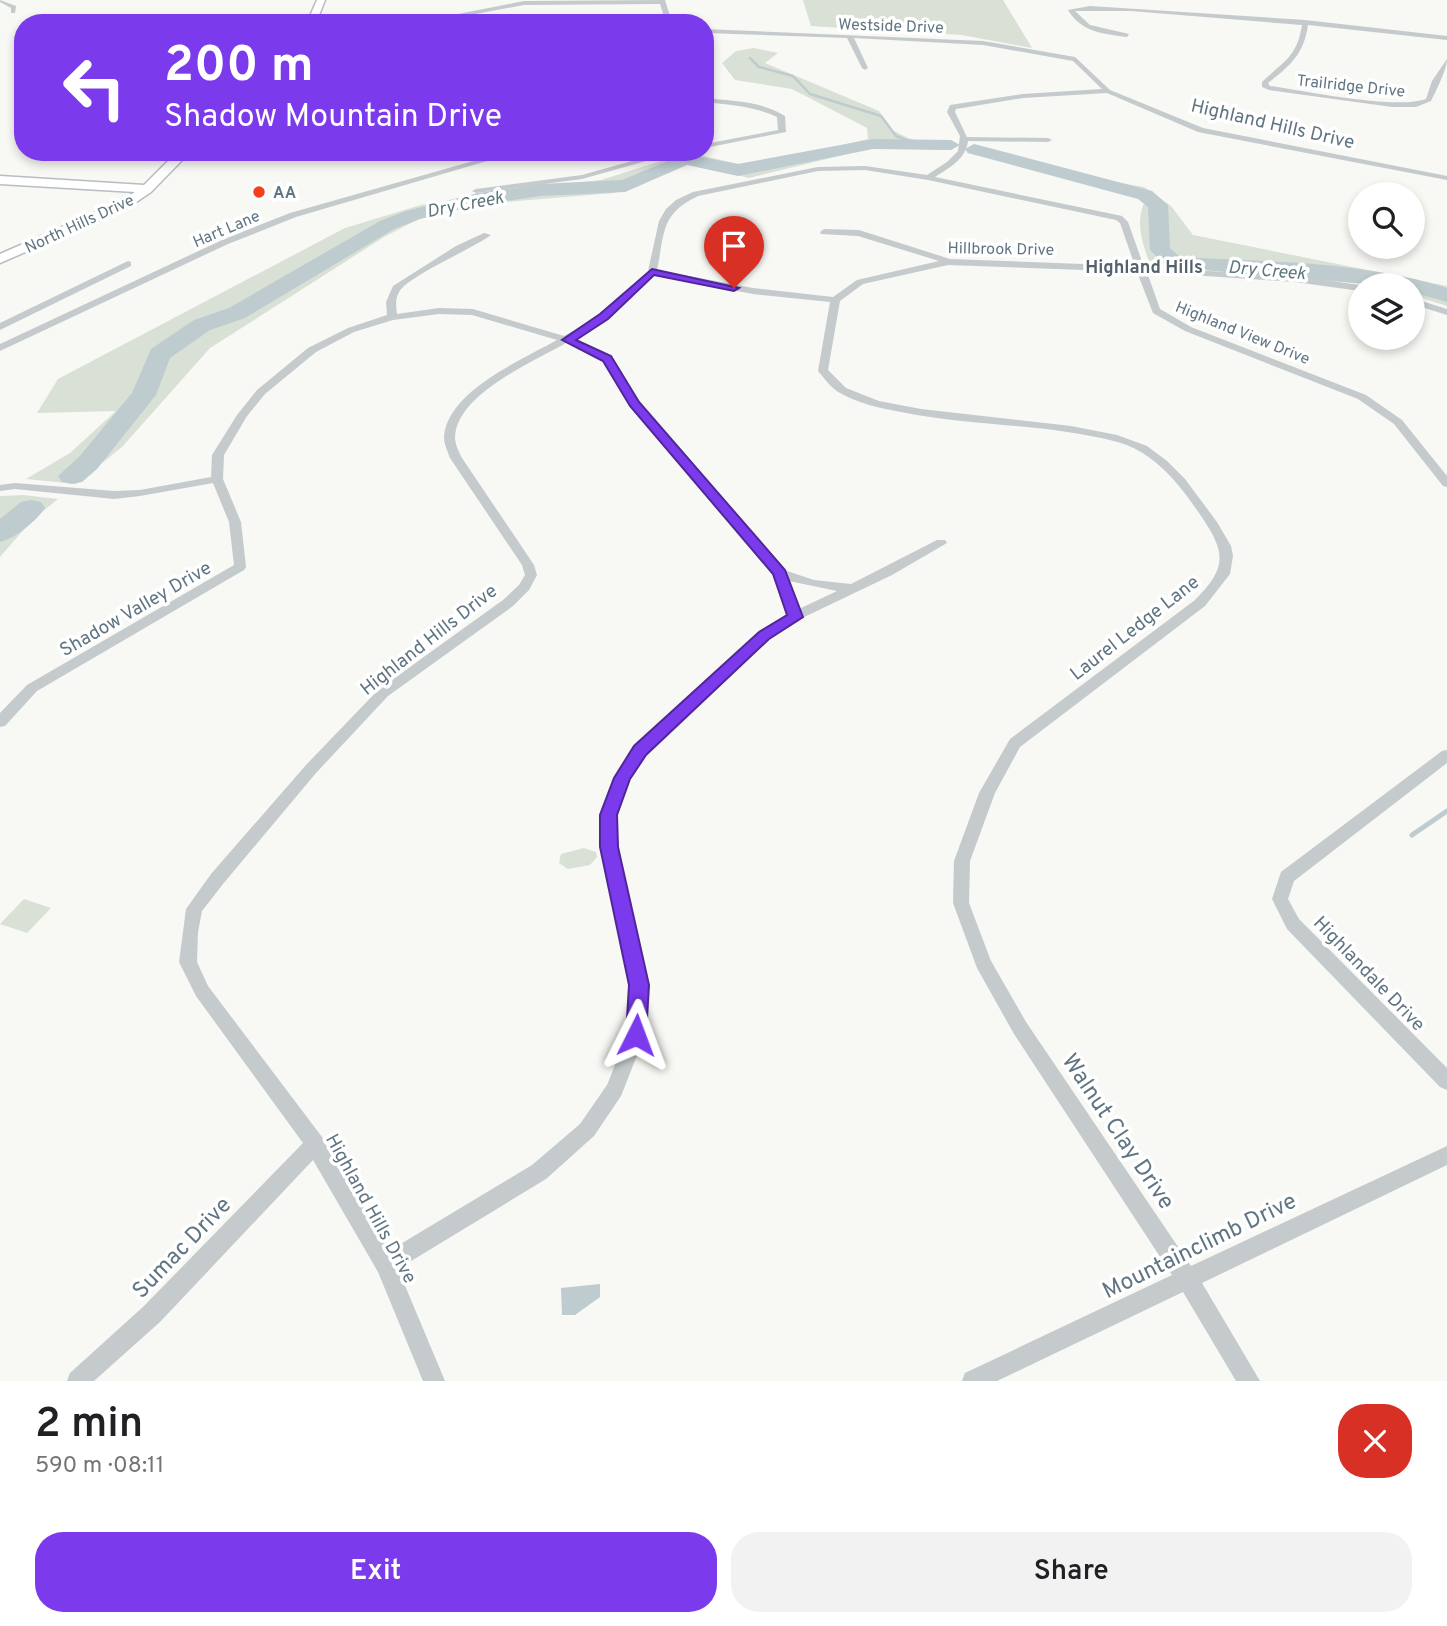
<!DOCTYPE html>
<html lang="en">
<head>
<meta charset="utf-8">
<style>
	body { margin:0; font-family:Overpass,sans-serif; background:#f2f2f2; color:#202124; height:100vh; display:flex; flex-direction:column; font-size:26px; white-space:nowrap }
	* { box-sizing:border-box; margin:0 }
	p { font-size:23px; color:#757577 }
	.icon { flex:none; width:38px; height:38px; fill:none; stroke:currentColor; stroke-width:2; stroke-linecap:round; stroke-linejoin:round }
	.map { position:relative; height:1381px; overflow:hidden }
	.drawer { display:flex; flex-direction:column; background:#fff; flex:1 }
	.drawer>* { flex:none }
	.hud { position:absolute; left:14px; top:14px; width:700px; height:147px; border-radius:28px; box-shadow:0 4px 10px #0003; background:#7c3aed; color:#fff; overflow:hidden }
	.controls { position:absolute; left:1348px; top:182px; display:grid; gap:14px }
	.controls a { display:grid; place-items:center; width:77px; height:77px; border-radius:50%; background:#fff; box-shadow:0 4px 10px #0003; font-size:35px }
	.pin { position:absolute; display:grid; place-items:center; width:60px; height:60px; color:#fff; margin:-72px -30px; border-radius:50% 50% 50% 0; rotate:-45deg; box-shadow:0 0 7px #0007 }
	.pin .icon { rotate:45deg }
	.me { position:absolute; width:77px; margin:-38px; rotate:3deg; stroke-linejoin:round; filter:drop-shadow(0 0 5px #0008) }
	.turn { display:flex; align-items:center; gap:24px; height:147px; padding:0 35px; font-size:32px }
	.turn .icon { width:91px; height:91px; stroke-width:2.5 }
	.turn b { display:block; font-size:49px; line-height:60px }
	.round { display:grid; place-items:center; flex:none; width:74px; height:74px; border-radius:28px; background:#f2f2f2 }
	.summary { display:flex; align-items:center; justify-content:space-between; height:119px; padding:0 35px }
	h1 { font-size:42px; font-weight:600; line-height:52px }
	.button { display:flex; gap:14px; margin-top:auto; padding:14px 35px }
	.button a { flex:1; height:80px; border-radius:28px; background:#7c3aed; color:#fff; font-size:28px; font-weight:600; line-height:80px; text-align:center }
	.button a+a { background:#f2f2f2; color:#202124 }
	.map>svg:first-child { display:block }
</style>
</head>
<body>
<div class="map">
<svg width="1447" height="1381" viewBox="0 0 1447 1381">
	<rect width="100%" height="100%" fill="#f8f8f4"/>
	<g fill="#d9e0d5">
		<polygon points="803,0 1003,0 1032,48 962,35 811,26"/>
		<polygon points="754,48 778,53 765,63 879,111 892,130 908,138 923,142 954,142 949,150 872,148 749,178 690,163 614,193 467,205 419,219 384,237 210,348 122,447 76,484 26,479 70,453 116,411 37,413 58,379 345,228 421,205 493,193 601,180 680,155 700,155 738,164 800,155 868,139 867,128 792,89 735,80 722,63 736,51"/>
		<path d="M974 145 1098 179 1144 187 1171 206 1193 235 1447 286V306L1412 295V285H1374L1150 265C1143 243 1135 225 1144 203L1138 196 1041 171 1003 158 967 153Z"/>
		<polygon points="23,495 58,499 32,520 0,557 0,496"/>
		<polygon points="584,848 596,852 597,857 590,865 568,869 559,863 561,854"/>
		<polygon points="24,899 51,908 27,933 0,924"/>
	</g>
	<polygon fill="#becbcf" points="600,1284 600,1297 575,1315 562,1315 561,1288"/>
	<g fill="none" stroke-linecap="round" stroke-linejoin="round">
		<polyline stroke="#becbcf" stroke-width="2.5" points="750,58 759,67 793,76 810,94 881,116 896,136 919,145"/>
		<polyline stroke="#becbcf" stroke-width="5" points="1412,835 1447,811"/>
		<g fill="#becbcf" fill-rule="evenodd">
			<polygon points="873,139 951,140 960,145 951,150 873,149 738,176 687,165 625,192 540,196 478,205 420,219 394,229 245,318 210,330 170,358 156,395 97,469 82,482 72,484 62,482 58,476 79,457 132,393 151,349 194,320 229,308 380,221 406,211 478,193 540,184 622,180 685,154 738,164"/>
			<path d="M974 144 1152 191 1168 205 1170 248 1180 257C1268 262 1362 261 1447 288V302L1412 292V285H1380L1167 267 1150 250 1148 207 1138 199 968 153 965 149Z"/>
			<path d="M31 500 41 502 45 508C35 522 16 538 0 542V519L21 502Z"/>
		</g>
		<g stroke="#b7bdc1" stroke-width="3">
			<g id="secondary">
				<polygon points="317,0 325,0 316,23 307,23"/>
				<polygon points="177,152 190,152 151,192 129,207 0,263 0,254 121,201 135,192 0,184 0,176 144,185"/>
			</g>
		</g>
		<g fill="#c5cacd" fill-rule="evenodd">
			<polygon points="0,0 16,6 15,13 11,13 11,8 0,2"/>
			<polygon points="665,0 672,23 666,23 660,4 524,5 427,23 413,23 524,1"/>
			<path d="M1090 6 1305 20 1447 36V40L1308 25C1304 54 1290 66 1268 83L1270 86C1307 91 1395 110 1426 99L1432 81 1447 59C1447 69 1436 91 1431 101L1416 107H1392L1269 90 1262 87V82C1284 61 1297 57 1302 25L1131 11H1075L1090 25 1129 34 1127 37C1104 34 1081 32 1068 10Z"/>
			<path d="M705 29 983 41 1075 57 1110 90 1203 128 1447 176V180L1198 132 1107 93 1023 98 956 109 955 112 967 137 1048 138 1052 140 1048 142 968 141C966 159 949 168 935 177L1122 216 1128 222 1144 267 1295 276 1360 285V291L1295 282 1147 272 1160 309 1191 327 1366 395 1402 420 1447 476V487L1443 486 1394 424 1358 399 1185 331 1153 313 1137 272 948 265 863 284 840 301 828 370 846 388 879 401 921 409 1071 426 1117 435 1147 446 1167 461 1185 479 1217 522 1231 546 1233 556 1230 574 1205 606 1020 747 995 793 970 861 969 903 991 961 1026 1022 1191 1266 1447 1146V1165L1202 1283 1260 1381H1236L1183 1292 997 1381H962L965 1373 1172 1275 1014 1034 977 968 953 903 954 861 979 793 1010 739 1195 600C1223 571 1228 557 1205 522 1188 496 1168 468 1141 452 1123 441 1101 438 1080 434 1021 424 960 424 901 412 881 408 859 404 840 393 832 389 824 378 818 371L830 302 753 294 654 275 607 319 573 339 611 357 638 401 784 570 814 580 851 584 937 540H945L947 543 892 575 800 619 769 638 645 755 629 779 616 815 617 847 648 985 645 1035 621 1096 594 1136 546 1179 398 1269 445 1381H423L378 1272 313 1160 160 1322 94 1381H67L70 1373 144 1306 303 1143 196 996 179 962 186 909 211 874 306 765 378 690 503 600 519 585 525 575 522 565 450 458C448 452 444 444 444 437 447 391 522 360 557 340L472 315 439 314 393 320 354 332 316 352 265 394 247 416 224 455 223 479 241 522 246 567 244 570 37 691 5 726 0 727V713L27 685 234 565 229 522 213 483 140 496 114 499 15 489 0 491V485L15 483 114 491 140 490 211 477 212 455 237 415 257 390 308 348 348 328 387 315 386 302 393 286 456 246 484 233 491 235C474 248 408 276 399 292 395 299 396 306 397 314L439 308 473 309 564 336 601 315 648 271 659 221 666 209 676 200 693 192 818 167 865 166 927 175 947 162 958 151 960 136 947 112 950 105 1023 94 1102 89 1073 61 983 45 854 38 868 68 865 70 862 68 847 38 705 33ZM865 170 928 180 1116 220 1120 223 1135 266 950 259 859 230 824 229 820 232 821 234 858 236 939 261 857 280 833 297 753 288 657 270C665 233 660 214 698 196L818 171ZM566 343 603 361 630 405 774 574 788 614 759 632 635 747 614 778 600 815 601 847 630 985 627 1035 607 1085 580 1124 532 1165 389 1251 322 1137 208 986 197 962 198 932 202 911 223 884 316 773 388 696 513 606 529 590 537 575 534 565 462 458C459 452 455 444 455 438 456 394 533 362 566 343ZM789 581 837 591 799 609Z"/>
			<path d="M705 98C731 101 762 101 785 116L786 132 705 148V144L778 130 777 117C754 106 730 105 705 102Z"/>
			<polygon points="505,152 518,152 296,217 228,244 0,351 0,344 222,240 290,213"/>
			<polygon points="664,152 678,152 582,179 476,193 472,191 476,189 582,175"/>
			<polygon points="128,261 131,262 131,266 0,330 0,323"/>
			<polygon points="1412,298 1447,309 1447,315 1412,304"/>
			<polygon points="1447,750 1447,763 1294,881 1288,899 1299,919 1447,1068 1447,1090 1440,1087 1287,929 1272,899 1281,872 1442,751"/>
		</g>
		<use href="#secondary" fill="#fff" fill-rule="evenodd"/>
	</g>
	<polygon fill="#7c3aed" stroke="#51269a" stroke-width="2" points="652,269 739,288 734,291 654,275 608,319 576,340 611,356 639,402 785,570 803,617 769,639 646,755 630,779 617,815 618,847 649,985 646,1035 643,1041 636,1044 629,1041 626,1035 629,985 600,847 600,815 614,778 634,746 759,632 787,615 773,574 630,406 603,361 562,340 600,314"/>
	<circle fill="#f1401b" stroke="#fff" stroke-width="2.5" cx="259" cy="192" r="7"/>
	<g text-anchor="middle" stroke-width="7" stroke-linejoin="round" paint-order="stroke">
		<g font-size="16" fill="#607582" stroke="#fff">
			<text transform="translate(891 25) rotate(2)" y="6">Westside Drive</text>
			<text transform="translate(1351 85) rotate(6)" y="6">Trailridge Drive</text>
			<text transform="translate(79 223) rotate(-25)" y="6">North Hills Drive</text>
			<text transform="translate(226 228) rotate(-23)" y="6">Hart Lane</text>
			<text transform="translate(1001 248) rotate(1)" y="6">Hillbrook Drive</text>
			<text transform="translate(1243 332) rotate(22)" y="6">Highland View Drive</text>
		</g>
		<g font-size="16" font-weight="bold" fill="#607582" stroke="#fff" text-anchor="start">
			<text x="273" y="198">AA</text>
		</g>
		<g font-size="18" font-style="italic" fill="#5b767c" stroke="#fff">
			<text transform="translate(465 204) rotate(-11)" y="6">Dry Creek</text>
			<text transform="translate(1267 270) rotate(5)" y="6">Dry Creek</text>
		</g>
		<g font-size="18" font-weight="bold" fill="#53626c" stroke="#fff">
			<text x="1144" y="273">Highland Hills</text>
		</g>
		<g font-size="19" fill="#607582" stroke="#fff">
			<text transform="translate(1273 123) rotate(13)" y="7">Highland Hills Drive</text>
			<text transform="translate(135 608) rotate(-30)" y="7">Shadow Valley Drive</text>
			<text transform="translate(1134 627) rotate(-38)" y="7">Laurel Ledge Lane</text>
			<text transform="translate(428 639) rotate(-38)" y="7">Highland Hills Drive</text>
			<text transform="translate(1370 973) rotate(46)" y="7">Highlandale Drive</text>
			<text transform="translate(372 1208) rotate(61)" y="7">Highland Hills Drive</text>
		</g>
		<g font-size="23" fill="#607582" stroke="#fff">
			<text transform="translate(1119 1131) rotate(56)" y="8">Walnut Clay Drive</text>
			<text transform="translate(1199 1245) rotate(-26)" y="8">Mountainclimb Drive</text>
			<text transform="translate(181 1247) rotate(-46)" y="8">Sumac Drive</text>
		</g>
	</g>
</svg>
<div class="controls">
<a><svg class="icon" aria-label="search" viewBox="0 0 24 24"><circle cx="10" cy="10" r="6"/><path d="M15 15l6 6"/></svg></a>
<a><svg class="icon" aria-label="layers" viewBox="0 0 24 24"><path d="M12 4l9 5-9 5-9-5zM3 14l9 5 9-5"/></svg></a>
</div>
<div class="pin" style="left:734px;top:288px;background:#d93025"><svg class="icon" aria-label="arrive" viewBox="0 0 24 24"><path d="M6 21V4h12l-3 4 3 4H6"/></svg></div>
<svg class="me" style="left:636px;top:1035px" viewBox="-20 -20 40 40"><path d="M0-17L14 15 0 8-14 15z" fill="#7c3aed" stroke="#fff" stroke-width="4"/></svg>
<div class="hud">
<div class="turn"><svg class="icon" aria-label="left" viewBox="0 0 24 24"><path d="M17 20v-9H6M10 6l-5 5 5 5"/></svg><div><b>200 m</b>Shadow Mountain Drive</div></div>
</div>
</div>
<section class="drawer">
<div class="summary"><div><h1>2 min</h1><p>590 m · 08:11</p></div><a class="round" style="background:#d93025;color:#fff"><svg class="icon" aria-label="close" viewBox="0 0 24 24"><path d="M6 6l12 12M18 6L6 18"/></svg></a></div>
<div class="button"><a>Exit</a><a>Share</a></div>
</section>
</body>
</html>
